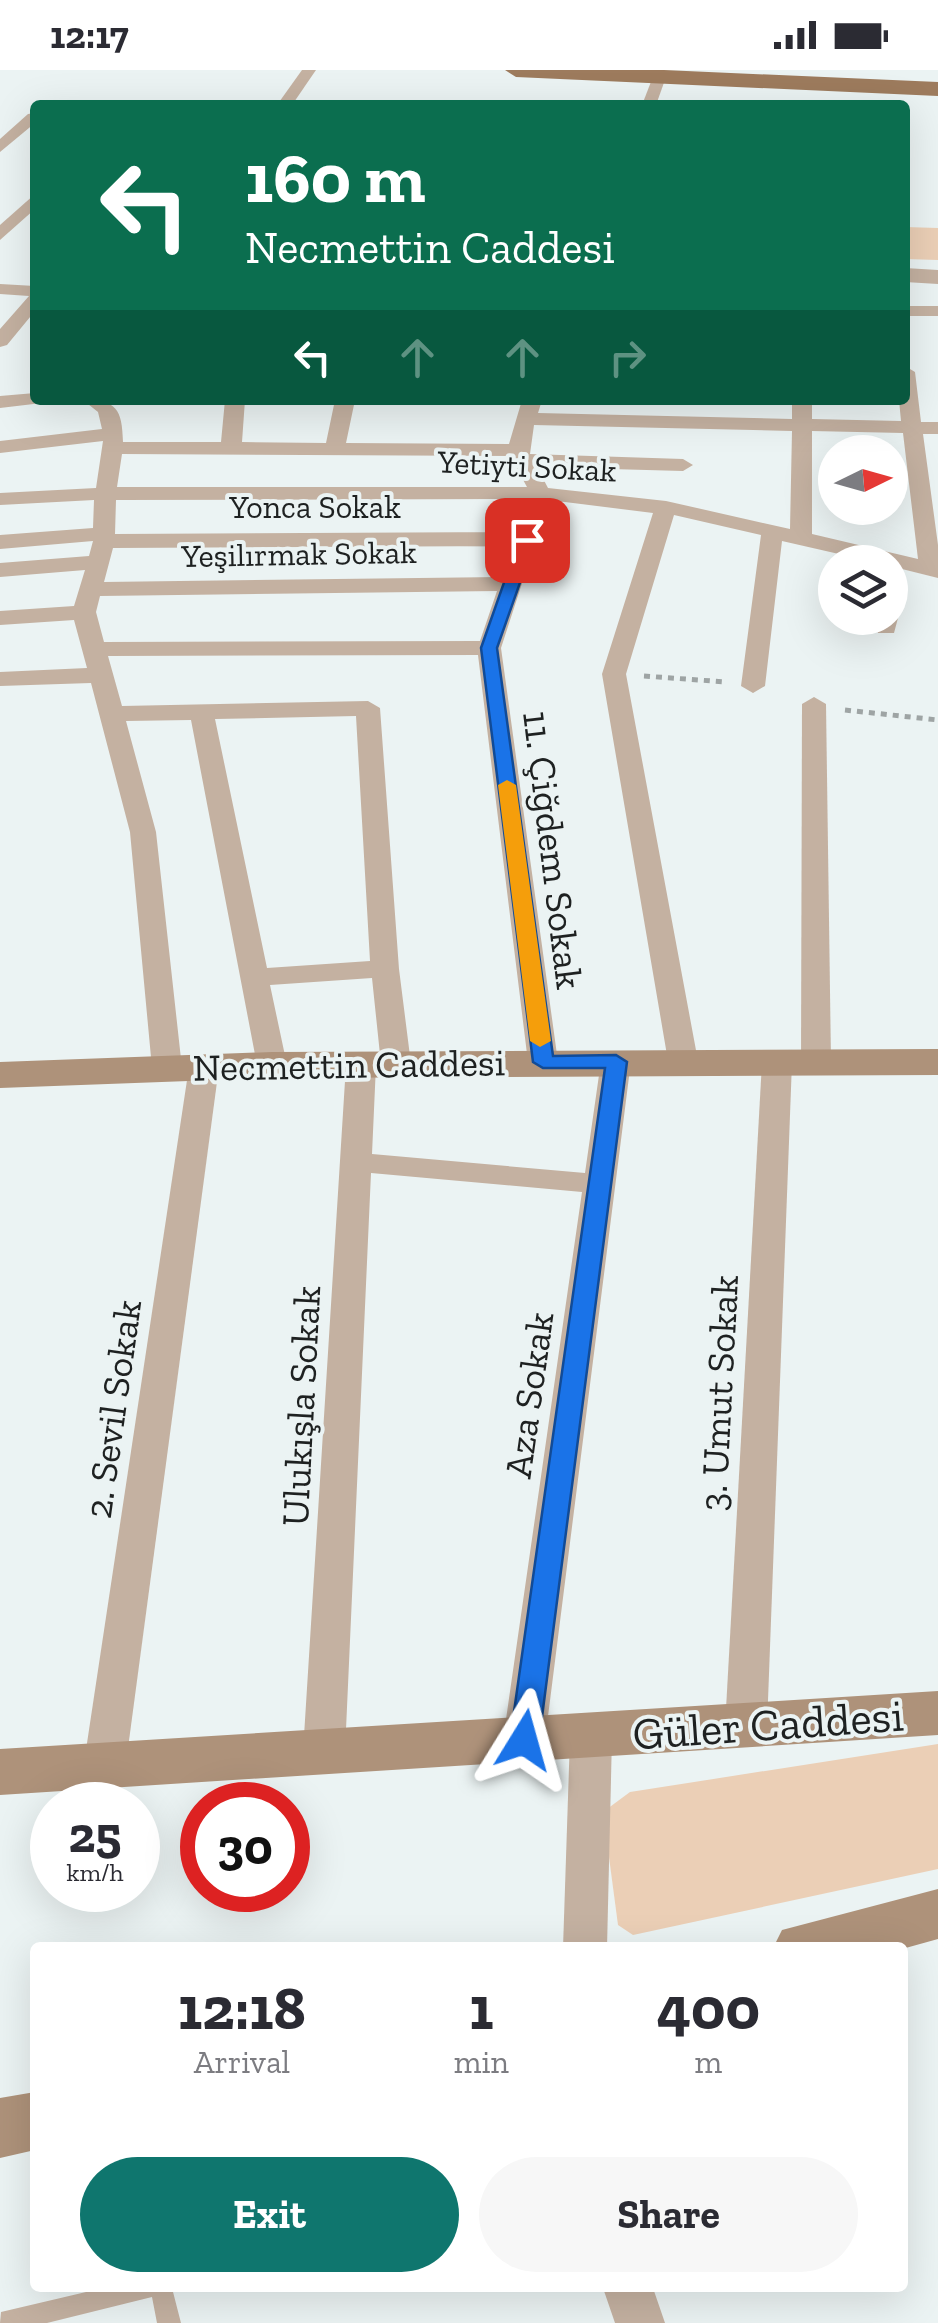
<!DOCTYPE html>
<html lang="en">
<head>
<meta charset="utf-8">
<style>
	body { margin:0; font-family:"Zilla Slab",serif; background:#f7f7f7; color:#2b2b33; height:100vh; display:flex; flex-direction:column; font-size:38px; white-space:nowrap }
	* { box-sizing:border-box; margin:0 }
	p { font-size:32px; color:#7c7c81 }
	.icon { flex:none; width:55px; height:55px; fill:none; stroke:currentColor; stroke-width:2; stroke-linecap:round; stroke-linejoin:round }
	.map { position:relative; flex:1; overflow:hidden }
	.side { position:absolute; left:30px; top:1872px; width:878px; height:350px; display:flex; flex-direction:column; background:#fff; border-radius:10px; box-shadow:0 10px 40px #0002 }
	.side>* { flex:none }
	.guide { position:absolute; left:30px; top:30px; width:880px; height:305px; border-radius:10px; box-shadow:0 10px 40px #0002; background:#0b6e4f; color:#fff; overflow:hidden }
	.needle { width:65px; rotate:85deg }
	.controls { position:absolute; left:818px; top:365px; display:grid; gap:20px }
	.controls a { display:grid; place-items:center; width:90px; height:90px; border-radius:50%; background:#fff; box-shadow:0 10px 40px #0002; font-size:50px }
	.speed { position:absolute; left:30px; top:1712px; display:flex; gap:20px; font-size:50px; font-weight:700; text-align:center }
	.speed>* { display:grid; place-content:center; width:130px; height:130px; border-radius:50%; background:#fff; box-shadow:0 10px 40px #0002; line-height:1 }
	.speed small { font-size:25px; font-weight:400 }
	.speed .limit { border:15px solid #d22; background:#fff; color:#111 }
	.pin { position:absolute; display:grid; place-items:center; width:85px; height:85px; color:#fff; margin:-42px; border-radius:20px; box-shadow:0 5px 15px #0006 }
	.me { position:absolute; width:110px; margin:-55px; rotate:8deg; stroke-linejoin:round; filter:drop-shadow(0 0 8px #0008) }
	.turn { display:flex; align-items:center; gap:35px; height:210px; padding:0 50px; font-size:45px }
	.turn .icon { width:130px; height:130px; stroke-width:2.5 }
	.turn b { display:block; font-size:70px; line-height:85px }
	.lanes { display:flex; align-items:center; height:95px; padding:0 50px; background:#0003; justify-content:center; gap:50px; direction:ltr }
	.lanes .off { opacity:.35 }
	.eta { display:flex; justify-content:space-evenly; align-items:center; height:170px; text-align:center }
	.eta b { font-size:60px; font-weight:700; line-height:70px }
	.button { display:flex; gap:20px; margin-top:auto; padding:20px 50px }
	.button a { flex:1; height:115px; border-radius:60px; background:#0f766e; color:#fff; font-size:40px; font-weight:700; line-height:115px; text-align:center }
	.button a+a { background:#f7f7f7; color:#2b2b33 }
	.status { display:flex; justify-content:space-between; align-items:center; height:70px; padding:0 50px; background:#fff; direction:ltr }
	.status svg { height:28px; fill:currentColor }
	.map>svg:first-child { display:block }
</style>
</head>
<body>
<div class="status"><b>12:17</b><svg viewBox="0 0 49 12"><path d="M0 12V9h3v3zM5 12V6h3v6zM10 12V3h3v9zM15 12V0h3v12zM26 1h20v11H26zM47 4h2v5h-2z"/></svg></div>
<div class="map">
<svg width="938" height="2253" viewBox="0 0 938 2253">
	<rect width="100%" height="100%" fill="#ebf3f3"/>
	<g fill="#ebcfb6">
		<polygon points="905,157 938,158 938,190 905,189"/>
		<polygon points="938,1674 938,1799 633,1865 618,1855 603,1742 630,1722"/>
	</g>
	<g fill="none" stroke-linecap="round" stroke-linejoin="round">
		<g stroke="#9ea4a4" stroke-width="5" stroke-dasharray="6 6" stroke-linecap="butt">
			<polyline points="644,606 726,612"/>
			<polyline points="845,640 938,650"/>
		</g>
		<polygon fill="#c4b1a1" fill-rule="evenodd" points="103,2218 172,2218 181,2253 157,2253 152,2227 47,2253 0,2253 1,2242"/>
		<g fill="#c4b1a1" fill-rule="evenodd">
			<polygon points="302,0 316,0 292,35 277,35"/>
			<polygon points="654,4 666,7 656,35 642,35"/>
			<polygon points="35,43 35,53 0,82 0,69 28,44"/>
			<polygon points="35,124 35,139 0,170 0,155"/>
			<polygon points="0,214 35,216 35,241 7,275 0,277 0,259 29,226 0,224"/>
			<rect x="905" y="236" width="33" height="10"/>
			<path d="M905 296 915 302 921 352H938V364H923L938 475V508L890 496V492H874L782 471 765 616 753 623 741 616 761 465 674 445 626 604 698 991 694 997H672L668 991 602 604 653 443 549 430 501 578 558 992 554 998H532L528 992 478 585 108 586 122 636 368 631 380 638 399 899 411 994 407 1000H385L381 994 372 908 270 915 287 995 283 1001H261L257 995 191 650 126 651 156 762 182 998 178 1004H156L152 998 130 762 91 613 0 616V602L87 598 74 550 0 555V541L74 536 85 500 0 507V493L89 486 93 471 0 479V465L93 458 94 430 0 435V423L96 418 103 371 0 383V371L102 359 98 342 83 330C117 330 122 339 123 372H221L225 330H245L242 372 326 373 335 330H355L346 373 509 374 522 330H542L538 343 792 349V330H812V349L901 351 899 330H905ZM534 355 792 361 790 459 666 431 548 418 537 397 683 401 693 395 683 389 530 384ZM812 361 903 363 918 489 812 464ZM122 384 510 386 527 417H117ZM528 429 517 462 115 464 116 430ZM512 476 501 507 104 512 113 478ZM497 521 480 571 104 572 96 542 100 526ZM356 646 370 891 267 898 215 649Z"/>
			<polygon points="35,323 35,330 44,330 42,333 0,338 0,326"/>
			<polygon points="890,542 898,548 894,563 878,563 874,548 890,548"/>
			<polygon points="814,627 826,634 831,992 827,998 805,998 801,992 802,634"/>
			<polygon points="616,982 627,985 631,991 545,1670 539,1681 524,1686 509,1681 503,1670 582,1122 371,1103 345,1682 339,1694 324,1698 309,1694 303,1682 346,995 350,989 372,989 376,995 372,1084 585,1103 601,991 605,985"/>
			<polygon points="777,983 788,986 792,992 767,1657 761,1668 746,1673 731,1668 725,1657 762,992 766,986"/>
			<polygon points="204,988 215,991 219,997 126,1693 120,1705 105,1709 90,1705 84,1693 189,997 193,991"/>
			<polygon points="591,1651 606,1656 612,1667 607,1878 563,1878 570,1667 576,1656"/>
			<polygon points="603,2218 653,2218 665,2253 615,2253"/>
		</g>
		<polygon fill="#c4b1a1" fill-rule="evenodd" points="905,198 938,200 938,214 905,212"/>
		<g fill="#ae927a" fill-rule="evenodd">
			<polygon points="938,979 938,1005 272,1008 0,1018 0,992 272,982"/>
			<polygon points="938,1621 938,1665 0,1725 0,1679"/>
			<polygon points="938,1819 938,1869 902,1879 773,1878 782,1860"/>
			<polygon points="35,2022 35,2080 0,2088 0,2028"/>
		</g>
		<polygon fill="#9d7b5d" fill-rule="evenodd" points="505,0 664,0 938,12 938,26 516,7"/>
	</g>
	<polygon fill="#1a73e8" stroke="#114b97" stroke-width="2.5" points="527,465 535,470 497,578 553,986 616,985 627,992 539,1670 534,1678 524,1681 514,1678 510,1670 605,998 543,998 533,992 481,578 519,470"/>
	<polygon fill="#f59e0b" points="507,710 516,715 551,971 540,977 530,971 498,715"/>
	<g text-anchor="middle" stroke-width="8" stroke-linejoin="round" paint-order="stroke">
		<g font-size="32" fill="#1e2121" stroke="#ebf3f3">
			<text transform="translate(527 396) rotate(3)" y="11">Yetiyti Sokak</text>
			<text x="315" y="448">Yonca Sokak</text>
			<text transform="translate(299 484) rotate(-1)" y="11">Yeşilırmak Sokak</text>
		</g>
		<g font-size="38" fill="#1e2121" stroke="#ebf3f3">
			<text transform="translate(553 780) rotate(83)" y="13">11. Çiğdem Sokak</text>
			<text transform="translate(349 995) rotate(-1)" y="13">Necmettin Caddesi</text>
			<text transform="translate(719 1323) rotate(-87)" y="13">3. Umut Sokak</text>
			<text transform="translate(529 1325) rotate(-82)" y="13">Aza Sokak</text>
			<text transform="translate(301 1336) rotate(-87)" y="13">Ulukışla Sokak</text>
			<text transform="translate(113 1339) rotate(-82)" y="13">2. Sevil Sokak</text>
		</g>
		<g font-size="45" fill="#1e2121" stroke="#ebf3f3">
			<text transform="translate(768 1654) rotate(-4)" y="16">Güler Caddesi</text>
		</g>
	</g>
</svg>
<div class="controls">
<a><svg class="needle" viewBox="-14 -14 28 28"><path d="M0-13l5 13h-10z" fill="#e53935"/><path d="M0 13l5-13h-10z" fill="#7c7c81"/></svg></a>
<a><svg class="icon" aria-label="layers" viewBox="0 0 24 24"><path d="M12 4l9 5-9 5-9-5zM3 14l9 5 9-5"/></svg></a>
</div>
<div class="speed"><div>25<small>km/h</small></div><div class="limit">30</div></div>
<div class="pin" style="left:527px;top:470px;background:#d93025"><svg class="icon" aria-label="arrive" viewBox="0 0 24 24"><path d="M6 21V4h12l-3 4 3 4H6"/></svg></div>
<svg class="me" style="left:524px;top:1670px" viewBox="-20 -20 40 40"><path d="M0-17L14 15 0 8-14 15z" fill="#1a73e8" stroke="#fff" stroke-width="4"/></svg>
<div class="guide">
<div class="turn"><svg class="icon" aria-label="left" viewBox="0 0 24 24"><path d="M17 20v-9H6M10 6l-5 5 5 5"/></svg><div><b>160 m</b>Necmettin Caddesi</div></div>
<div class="lanes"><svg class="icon" aria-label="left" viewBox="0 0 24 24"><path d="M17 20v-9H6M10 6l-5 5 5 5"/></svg><svg class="icon off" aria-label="ahead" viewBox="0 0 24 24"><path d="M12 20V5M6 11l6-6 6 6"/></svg><svg class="icon off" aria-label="ahead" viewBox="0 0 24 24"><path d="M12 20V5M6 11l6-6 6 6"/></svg><svg class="icon off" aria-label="right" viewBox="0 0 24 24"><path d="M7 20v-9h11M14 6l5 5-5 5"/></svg></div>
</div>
<section class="side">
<div class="eta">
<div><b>12:18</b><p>Arrival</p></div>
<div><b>1</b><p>min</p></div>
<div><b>400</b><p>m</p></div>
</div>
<div class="button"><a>Exit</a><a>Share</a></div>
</section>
</div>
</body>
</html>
